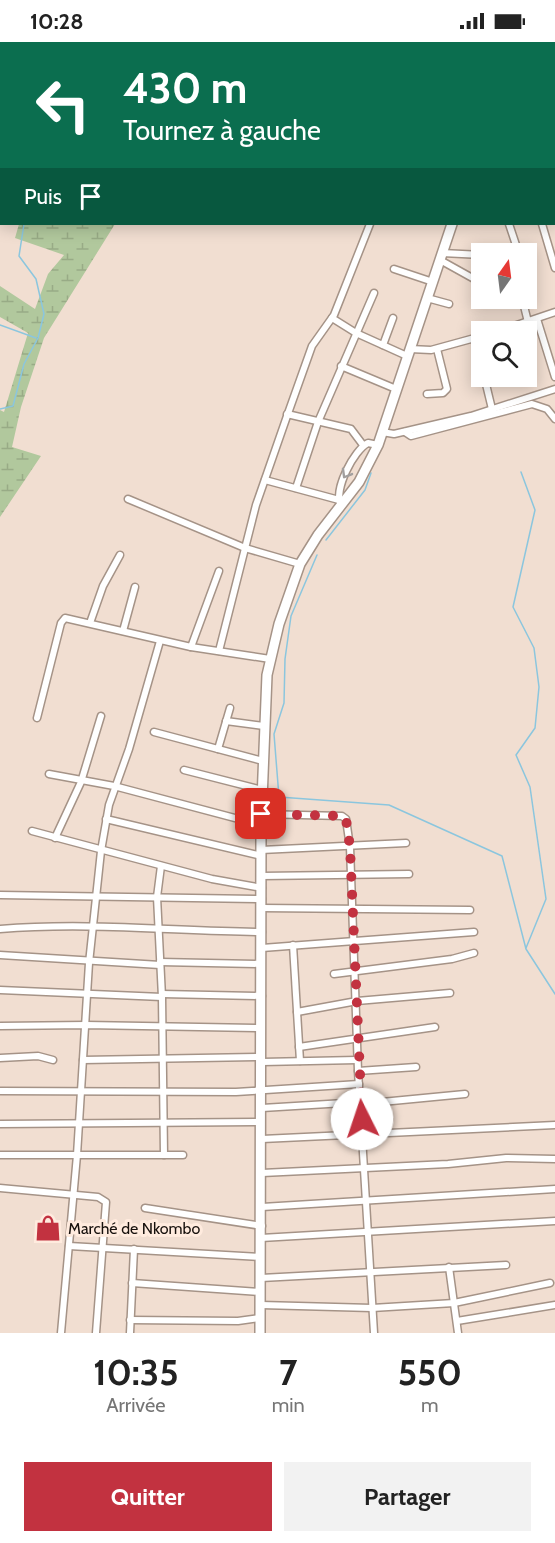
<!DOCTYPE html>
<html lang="fr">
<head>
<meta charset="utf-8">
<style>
	body { margin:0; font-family:Cabin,sans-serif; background:#f2f2f2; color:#222; height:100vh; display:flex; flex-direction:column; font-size:22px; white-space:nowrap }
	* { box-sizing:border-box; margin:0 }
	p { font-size:20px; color:#767676 }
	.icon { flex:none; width:33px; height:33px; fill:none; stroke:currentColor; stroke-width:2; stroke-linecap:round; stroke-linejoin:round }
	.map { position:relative; height:1291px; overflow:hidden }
	.side { display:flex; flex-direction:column; background:#fff; flex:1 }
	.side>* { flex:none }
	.guide { position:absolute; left:0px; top:0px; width:555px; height:183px; box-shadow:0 3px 15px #0003; background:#0b6e4f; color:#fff; overflow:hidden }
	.needle { width:39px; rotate:14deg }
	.fabs { position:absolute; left:471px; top:201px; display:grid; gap:12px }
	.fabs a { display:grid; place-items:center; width:66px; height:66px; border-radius:0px; background:#fff; box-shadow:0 3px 15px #0003; font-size:30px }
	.pin { position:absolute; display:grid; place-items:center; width:51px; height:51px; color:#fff; margin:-26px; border-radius:12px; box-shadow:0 3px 9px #0006 }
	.me { position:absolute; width:66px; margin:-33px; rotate:356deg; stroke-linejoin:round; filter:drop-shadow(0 0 4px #0008) }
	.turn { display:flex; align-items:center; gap:21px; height:126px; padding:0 24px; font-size:27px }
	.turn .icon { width:78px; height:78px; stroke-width:2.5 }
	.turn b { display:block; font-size:42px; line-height:51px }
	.then { display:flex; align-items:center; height:57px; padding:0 24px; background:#0003; gap:12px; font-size:22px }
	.eta { display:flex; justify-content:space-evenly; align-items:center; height:102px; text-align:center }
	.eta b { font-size:36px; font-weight:700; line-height:42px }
	.cta { display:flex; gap:12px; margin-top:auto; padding:12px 24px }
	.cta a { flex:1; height:69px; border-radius:0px; background:#c23240; color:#fff; font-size:24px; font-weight:700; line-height:69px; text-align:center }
	.cta a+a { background:#f2f2f2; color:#222 }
	.status { display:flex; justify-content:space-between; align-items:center; height:42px; padding:0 30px; background:#fff; direction:ltr }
	.status svg { height:16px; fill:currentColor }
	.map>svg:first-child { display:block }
</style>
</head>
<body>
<div class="status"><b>10:28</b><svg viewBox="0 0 49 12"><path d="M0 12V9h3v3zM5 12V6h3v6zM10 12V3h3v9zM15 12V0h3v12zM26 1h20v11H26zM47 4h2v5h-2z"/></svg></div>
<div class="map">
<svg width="555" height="1291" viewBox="0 0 555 1291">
	<defs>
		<pattern id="wetland-marsh" width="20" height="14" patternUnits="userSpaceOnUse" patternTransform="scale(1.5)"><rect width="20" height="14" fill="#b1c89d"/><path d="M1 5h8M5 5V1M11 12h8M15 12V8" fill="none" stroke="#98ab86"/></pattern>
	</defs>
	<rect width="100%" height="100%" fill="#f1ded1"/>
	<polygon fill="url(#wetland-marsh)" points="19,182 115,182 44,296 21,365 12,405 41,414 0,475 0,368 4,370 28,291 0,275 0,244 35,267 48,232 64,213 15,196"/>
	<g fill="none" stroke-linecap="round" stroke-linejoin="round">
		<g stroke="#8bc6de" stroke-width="1.5">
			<polyline points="126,0 126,2"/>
			<polyline points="0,283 36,296"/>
			<polyline points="0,367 13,364 24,322 38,296 44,272 36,237 19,214 24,182"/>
			<polyline points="521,430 535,468 513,565 534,606 539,645 535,686 516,713 530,745 546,857 526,906"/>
			<polyline points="326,498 365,448 371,431"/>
			<polyline points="317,513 291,574 285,617 284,661 274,692 279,755 389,763 502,814 526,907 555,952"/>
		</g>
		<g stroke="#a59387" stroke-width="9">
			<g id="minor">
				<polyline points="474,0 477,2"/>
				<polyline points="40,2 40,0"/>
				<polyline points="460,2 460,0"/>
				<polyline points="0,12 2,13"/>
				<polyline points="554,22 555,22"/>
				<polyline points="0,77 2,77"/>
				<polyline points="554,98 555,103"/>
				<polyline points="554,156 555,155"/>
				<polyline points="509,182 519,212"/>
				<polyline points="542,182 555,226"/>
				<polyline points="442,211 482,213"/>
				<polyline points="440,218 476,238"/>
				<polyline points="394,227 433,240"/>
				<polyline points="427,256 449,262"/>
				<polyline points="522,256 528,280"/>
				<polyline points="332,276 356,291 407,314"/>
				<polyline points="537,277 555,335"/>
				<polyline points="496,290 555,270"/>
				<polyline points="474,296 482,326"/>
				<polyline points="383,303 393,276"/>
				<polyline points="410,307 431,308 482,294"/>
				<polyline points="341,324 396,347"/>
				<polyline points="484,334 492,367"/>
				<polyline points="517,334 519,340"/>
				<polyline points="427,352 443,351 447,347 437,307"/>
				<polyline points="287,372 351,387 363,403"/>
				<polyline points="382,390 394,392 471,374 555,347"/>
				<polyline points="405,390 411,394 532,362 547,367 555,377"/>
				<polyline points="265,438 339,458"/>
				<polyline points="296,446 318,380 374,251"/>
				<polyline points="128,457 245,506 300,522"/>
				<path d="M341 463C333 448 354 408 368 401L378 403"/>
				<polyline points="90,581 103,544 120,513"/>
				<polyline points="123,589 135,545"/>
				<polyline points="191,605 219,529"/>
				<polyline points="219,609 256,463 286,377 312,304 334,273 370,182"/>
				<polyline points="37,676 61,581 65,576 191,605 270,617"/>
				<polyline points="226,679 264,684"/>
				<polyline points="154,690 263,719"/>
				<polyline points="218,707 230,666"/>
				<polyline points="184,728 262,748"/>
				<polyline points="49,732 114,744 261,783"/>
				<polyline points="261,772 342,774 346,777 350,805 358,1029 374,1291"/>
				<polyline points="106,777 262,814"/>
				<polyline points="32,789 212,837 262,846"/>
				<polyline points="55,796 81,740 101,674"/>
				<polyline points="261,808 406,801"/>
				<polyline points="161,824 157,855 162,955 164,1113"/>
				<polyline points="262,834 409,832"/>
				<polyline points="0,853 262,857"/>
				<polyline points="262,866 470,868"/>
				<path d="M0 887C87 880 175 889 262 890"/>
				<polyline points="293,903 300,1019"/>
				<polyline points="262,906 474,890"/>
				<polyline points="0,913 160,923"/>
				<polyline points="160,920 261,922"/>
				<polyline points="334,932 452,917 474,911"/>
				<polyline points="0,948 162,955"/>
				<polyline points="162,952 262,954"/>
				<polyline points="297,970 357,959 450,951"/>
				<polyline points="0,984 86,983 261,986"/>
				<polyline points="299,1005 435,985"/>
				<polyline points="0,1016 38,1014 53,1018"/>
				<polyline points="83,1018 261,1015"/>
				<polyline points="262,1020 357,1018"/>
				<polyline points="358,1029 416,1025"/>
				<polyline points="0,1049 236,1050 359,1042"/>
				<polyline points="361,1062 465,1052"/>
				<polyline points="262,1066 361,1060"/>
				<polyline points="0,1082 261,1080"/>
				<polyline points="262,1097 555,1083"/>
				<polyline points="0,1113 183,1113"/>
				<polyline points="262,1131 448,1122 506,1116 555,1117"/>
				<polyline points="0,1146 98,1155 106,1160 96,1291"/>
				<polyline points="262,1165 555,1147"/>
				<polyline points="145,1166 262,1184"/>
				<polyline points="261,1196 555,1179"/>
				<polyline points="69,1204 261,1215"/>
				<polyline points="449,1225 458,1291"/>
				<polyline points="261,1236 506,1223"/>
				<polyline points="132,1241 261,1250"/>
				<polyline points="261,1263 372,1266 454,1261 550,1241"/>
				<polyline points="130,1278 238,1279 260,1276"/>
				<polyline points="457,1279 555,1263"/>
				<polyline points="61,1291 77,1113 89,921 101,809 109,763 129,707 160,599"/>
				<polyline points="130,1291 134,1207"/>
			</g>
		</g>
		<g stroke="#a59387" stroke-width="12">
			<g id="highway">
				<polyline points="512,2 512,0"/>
				<polyline points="260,1291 261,783 267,633 279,582 300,522 318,493 359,440 378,403 452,182"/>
			</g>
		</g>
		<use href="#minor" stroke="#fff" stroke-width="6"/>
		<use href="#highway" stroke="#fff" stroke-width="9"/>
	</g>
	<defs><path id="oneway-chevron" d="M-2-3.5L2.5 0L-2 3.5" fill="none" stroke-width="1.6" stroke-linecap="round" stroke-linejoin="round" transform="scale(1.5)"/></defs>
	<use stroke="#a29f9e" href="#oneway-chevron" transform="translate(346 432) rotate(120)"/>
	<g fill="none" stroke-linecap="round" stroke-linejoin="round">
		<polyline stroke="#c23240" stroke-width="10" stroke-dasharray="0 18" points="261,772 342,774 346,777 350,805 362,1077"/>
	</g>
	<defs>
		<g id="shop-bare" transform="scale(2.07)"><path d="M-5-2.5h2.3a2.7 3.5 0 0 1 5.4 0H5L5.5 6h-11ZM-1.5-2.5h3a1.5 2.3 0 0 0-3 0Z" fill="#c23240" stroke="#ffebde" stroke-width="2.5" paint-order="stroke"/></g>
	</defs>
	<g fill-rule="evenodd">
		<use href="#shop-bare" x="48" y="1186"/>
	</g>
	<g text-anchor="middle" stroke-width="6" stroke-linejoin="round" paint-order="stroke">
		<g font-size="16" fill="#16100c" stroke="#ffebde" text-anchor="start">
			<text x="68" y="1192">Marché de Nkombo</text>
		</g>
	</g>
</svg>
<div class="fabs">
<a><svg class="needle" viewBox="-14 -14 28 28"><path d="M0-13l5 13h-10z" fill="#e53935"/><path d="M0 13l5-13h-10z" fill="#767676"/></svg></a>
<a><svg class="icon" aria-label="search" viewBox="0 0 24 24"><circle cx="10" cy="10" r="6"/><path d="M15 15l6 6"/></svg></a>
</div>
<div class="pin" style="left:261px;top:772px;background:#d93025"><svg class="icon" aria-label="arrive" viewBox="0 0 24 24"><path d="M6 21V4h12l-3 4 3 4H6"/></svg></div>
<svg class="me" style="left:362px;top:1077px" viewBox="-20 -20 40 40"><circle r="19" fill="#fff"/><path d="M0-13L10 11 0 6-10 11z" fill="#c23240"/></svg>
<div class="guide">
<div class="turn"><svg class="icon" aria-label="left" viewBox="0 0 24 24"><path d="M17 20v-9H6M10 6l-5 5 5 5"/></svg><div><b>430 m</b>Tournez à gauche</div></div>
<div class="then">Puis<svg class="icon" aria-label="arrive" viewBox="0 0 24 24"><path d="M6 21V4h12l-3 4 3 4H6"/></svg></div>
</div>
</div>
<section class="side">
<div class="eta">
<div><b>10:35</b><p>Arrivée</p></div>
<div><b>7</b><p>min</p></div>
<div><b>550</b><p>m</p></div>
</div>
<div class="cta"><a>Quitter</a><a>Partager</a></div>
</section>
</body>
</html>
